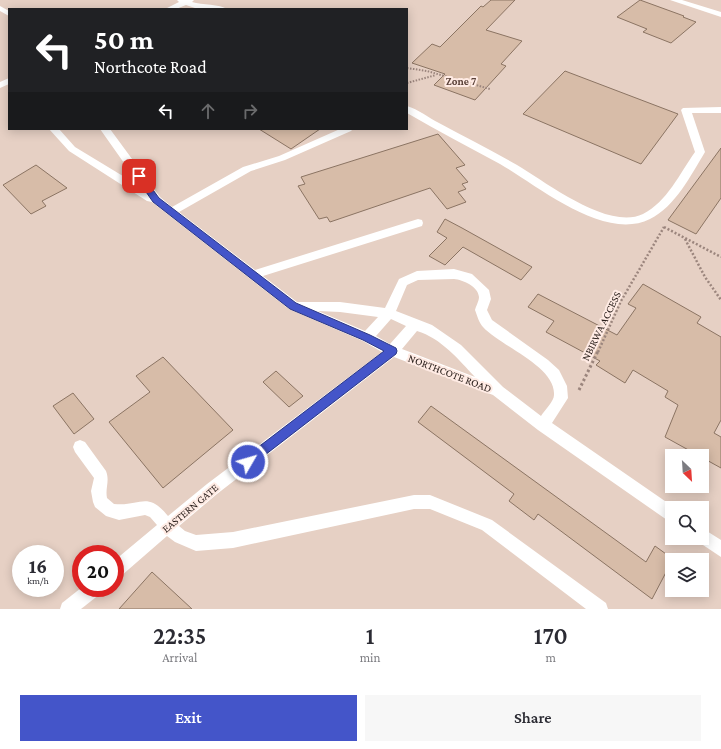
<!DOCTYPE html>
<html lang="en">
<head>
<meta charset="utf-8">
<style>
	body { margin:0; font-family:"Crimson Pro",serif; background:#f7f7f7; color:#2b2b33; height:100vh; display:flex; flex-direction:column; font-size:15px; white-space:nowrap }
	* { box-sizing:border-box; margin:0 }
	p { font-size:13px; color:#7c7c81 }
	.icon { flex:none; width:22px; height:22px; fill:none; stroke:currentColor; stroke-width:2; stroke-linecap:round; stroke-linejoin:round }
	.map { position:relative; height:609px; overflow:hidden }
	.details { display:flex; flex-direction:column; background:#fff; flex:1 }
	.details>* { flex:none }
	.guide { position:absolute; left:8px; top:8px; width:400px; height:122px; border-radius:0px; box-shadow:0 2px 10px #0003; background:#202124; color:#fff; overflow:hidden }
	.needle { width:26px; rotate:155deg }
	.fabs { position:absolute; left:665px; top:449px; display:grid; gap:8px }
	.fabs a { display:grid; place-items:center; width:44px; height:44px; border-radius:0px; background:#fff; box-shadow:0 2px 10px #0003; font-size:20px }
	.speed { position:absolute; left:12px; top:545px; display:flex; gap:8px; font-size:20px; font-weight:700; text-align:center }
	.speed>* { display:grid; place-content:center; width:52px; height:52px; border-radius:50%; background:#fff; box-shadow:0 2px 10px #0003; line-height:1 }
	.speed small { font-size:10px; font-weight:400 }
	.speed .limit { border:6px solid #d22; background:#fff; color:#111 }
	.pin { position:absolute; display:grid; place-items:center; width:34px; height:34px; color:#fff; margin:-17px; border-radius:8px; box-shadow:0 2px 6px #0006 }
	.me { position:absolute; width:44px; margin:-22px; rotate:52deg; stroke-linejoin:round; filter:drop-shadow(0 0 3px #0008) }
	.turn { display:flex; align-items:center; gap:14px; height:84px; padding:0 20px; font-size:18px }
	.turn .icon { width:52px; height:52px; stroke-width:2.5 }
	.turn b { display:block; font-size:28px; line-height:34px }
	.lanes { display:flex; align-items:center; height:38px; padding:0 20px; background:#0003; justify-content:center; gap:20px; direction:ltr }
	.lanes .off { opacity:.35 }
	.eta { display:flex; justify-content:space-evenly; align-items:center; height:68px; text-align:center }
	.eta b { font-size:24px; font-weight:600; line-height:28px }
	.action { display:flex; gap:8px; margin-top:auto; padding:8px 20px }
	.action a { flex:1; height:46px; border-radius:0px; background:#4455c9; color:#fff; font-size:16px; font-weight:600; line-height:46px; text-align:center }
	.action a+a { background:#f7f7f7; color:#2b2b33 }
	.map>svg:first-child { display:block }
</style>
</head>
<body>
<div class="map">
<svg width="721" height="609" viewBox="0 0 721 609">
	<rect width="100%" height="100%" fill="#fadbcf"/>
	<path fill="#e6d0c4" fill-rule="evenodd" d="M0 0H721V609H0ZM9 9H407V129H9ZM672 456H702V486H672ZM672 508H702V538H672ZM21 554H55V588H21ZM81 554H115V588H81ZM672 560H702V590H672Z"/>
	<g fill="#d7bca8" stroke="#8b7463">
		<polygon points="491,0 515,0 486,30 522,41 501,64 506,66 475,100 434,85 445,74 412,63 432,44 440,47 481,6 483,7"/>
		<polygon points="640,0 684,16 683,17 696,22 671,43 643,32 647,29 617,17"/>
		<polygon points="565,71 678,114 641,164 523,114"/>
		<polygon points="259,129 320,129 291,149"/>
		<polygon points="438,134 465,165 456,168 468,182 462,184 466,189 458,192 466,202 447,209 430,188 330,222 327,217 319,219 298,186 305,184 301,177"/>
		<polygon points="721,148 721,198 696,234 668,220"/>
		<polygon points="36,165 67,188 42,201 46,206 31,214 3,185"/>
		<polygon points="445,219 462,228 532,267 521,280 463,247 445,265 429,256 447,238 437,232"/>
		<polygon points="643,284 701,317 697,323 721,337 721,420 714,433 721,437 721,468 665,437 678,405 665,397 668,391 633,370 625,383 596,365 600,361 546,332 554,321 528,307 538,294 617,335 636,308 628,304"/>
		<polygon points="163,357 233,430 163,488 109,422 150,392 136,376"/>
		<polygon points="276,371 303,396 289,407 263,382"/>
		<polygon points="73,393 94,419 74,434 53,406"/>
		<polygon points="431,406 646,562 655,546 673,559 652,599 538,514 534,520 509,501 514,494 418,422"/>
		<polygon points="152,572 192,609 119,609"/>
	</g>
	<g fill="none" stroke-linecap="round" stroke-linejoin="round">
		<g stroke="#9b857d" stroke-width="2" stroke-dasharray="1.5 1.5" stroke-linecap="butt">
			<polyline points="407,68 427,71 490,89"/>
			<polyline points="407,83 436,75"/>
		</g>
		<g stroke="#9b857d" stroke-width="2.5" stroke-dasharray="2 2" stroke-linecap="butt">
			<polyline points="664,227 721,257"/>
			<polyline points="685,239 705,277 721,300"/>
			<polyline points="598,352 621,301 664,227"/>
		</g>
		<polyline stroke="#9b857d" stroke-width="3" stroke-dasharray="2.5 2.5" stroke-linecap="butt" points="579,390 598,351"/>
		<g fill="#fff" fill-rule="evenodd">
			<path d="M177 0H194L192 2C202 5 220 4 227 9H198L186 5 176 9H165L179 2Z"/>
			<polygon points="670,0 682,0 721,12 721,17"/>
			<polygon points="0,6 9,11 9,16 0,11"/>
			<polygon points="9,78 9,84 0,88 0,82"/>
			<path d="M407 106C418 109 429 118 439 123 465 137 491 150 517 165 546 182 608 231 643 214 667 202 680 173 695 152L681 110 683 108 721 107V113H692L705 152C691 175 675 207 650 219 604 242 538 186 500 164 469 147 438 131 407 113Z"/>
			<path d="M49 129H59L75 147 141 187 100 129H110L160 197 172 207 243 167 279 156 340 129H353L351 131 285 160 251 171 179 212 255 270 418 219 422 220 423 223 422 226 263 276 297 302H340L385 308 399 279 417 271 454 269 472 274 489 290 491 299 487 310 492 320 548 360 559 370 567 386 568 398 552 423 675 508H672V523L667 520 538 430 493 395 394 357 217 494 179 526 185 531 196 535 233 532 414 495H430L492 520 606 603 608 609H586L482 530 430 509H414L233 548 196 551 175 542 167 536 121 576 115 578V560L157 525 150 517 145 515 119 520 106 516 95 507 93 502 91 491 94 478 75 452 73 447 75 442 80 440 85 442 106 471C110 481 105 488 107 498L114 504C140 507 147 490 168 516L207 484 382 352 363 341 289 309 152 202 147 201 69 151ZM454 279C463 280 478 286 479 297 479 301 476 306 475 310 477 315 479 323 483 327 500 346 556 366 554 395 554 401 545 410 541 416L503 387 461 345 432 325 396 311 407 285 418 280ZM318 311 340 312 378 317 365 331ZM391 319 406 326 390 344 376 336ZM417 331C441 338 459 360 475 377L402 349Z"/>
			<polygon points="702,528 721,540 721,557 697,541 695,538 702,538"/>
			<polygon points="81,588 102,588 100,594 81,609 60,609 62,603"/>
		</g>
	</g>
	<polygon fill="#4455c9" stroke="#2c3783" points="139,174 142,175 159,198 296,303 370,335 396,348 397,351 396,354 252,465 248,467 244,465 243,462 244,458 384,351 363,340 290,309 153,202 135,176"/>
	<g text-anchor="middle" stroke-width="4" stroke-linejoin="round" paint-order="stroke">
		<g font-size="11" font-weight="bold" fill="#5a4138" stroke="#ffebe4">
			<text x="461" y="85">Zone 7</text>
		</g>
		<g font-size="11" fill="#281d19" stroke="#ffebe4">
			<text transform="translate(601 326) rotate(-64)" y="4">NBIRWA ACCESS</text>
			<text transform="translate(450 373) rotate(21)" y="4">NORTHCOTE ROAD</text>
			<text transform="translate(190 508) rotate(-40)" y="4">EASTERN GATE</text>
		</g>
	</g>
</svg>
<div class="fabs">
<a><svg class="needle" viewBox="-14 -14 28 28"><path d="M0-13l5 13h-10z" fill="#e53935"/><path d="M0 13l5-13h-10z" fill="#7c7c81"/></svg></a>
<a><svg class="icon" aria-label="search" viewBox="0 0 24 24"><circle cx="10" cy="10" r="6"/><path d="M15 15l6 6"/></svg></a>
<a><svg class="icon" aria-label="layers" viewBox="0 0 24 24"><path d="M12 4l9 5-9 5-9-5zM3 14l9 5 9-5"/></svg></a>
</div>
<div class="speed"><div>16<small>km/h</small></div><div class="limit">20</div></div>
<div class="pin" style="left:139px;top:176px;background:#d93025"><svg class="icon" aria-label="arrive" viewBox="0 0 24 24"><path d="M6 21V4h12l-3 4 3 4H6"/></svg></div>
<svg class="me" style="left:248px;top:462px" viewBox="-20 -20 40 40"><circle r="17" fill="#4455c9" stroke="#fff" stroke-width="3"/><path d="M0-11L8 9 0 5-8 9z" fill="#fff"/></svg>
<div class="guide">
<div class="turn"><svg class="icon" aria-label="left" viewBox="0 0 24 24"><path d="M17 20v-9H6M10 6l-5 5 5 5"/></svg><div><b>50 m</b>Northcote Road</div></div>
<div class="lanes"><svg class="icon" aria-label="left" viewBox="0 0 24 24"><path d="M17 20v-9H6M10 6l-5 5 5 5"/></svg><svg class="icon off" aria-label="ahead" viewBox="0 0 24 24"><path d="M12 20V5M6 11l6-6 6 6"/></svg><svg class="icon off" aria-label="right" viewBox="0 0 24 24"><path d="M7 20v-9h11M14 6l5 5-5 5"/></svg></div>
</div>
</div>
<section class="details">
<div class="eta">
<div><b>22:35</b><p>Arrival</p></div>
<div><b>1</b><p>min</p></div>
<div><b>170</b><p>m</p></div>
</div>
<div class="action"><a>Exit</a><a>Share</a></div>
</section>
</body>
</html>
